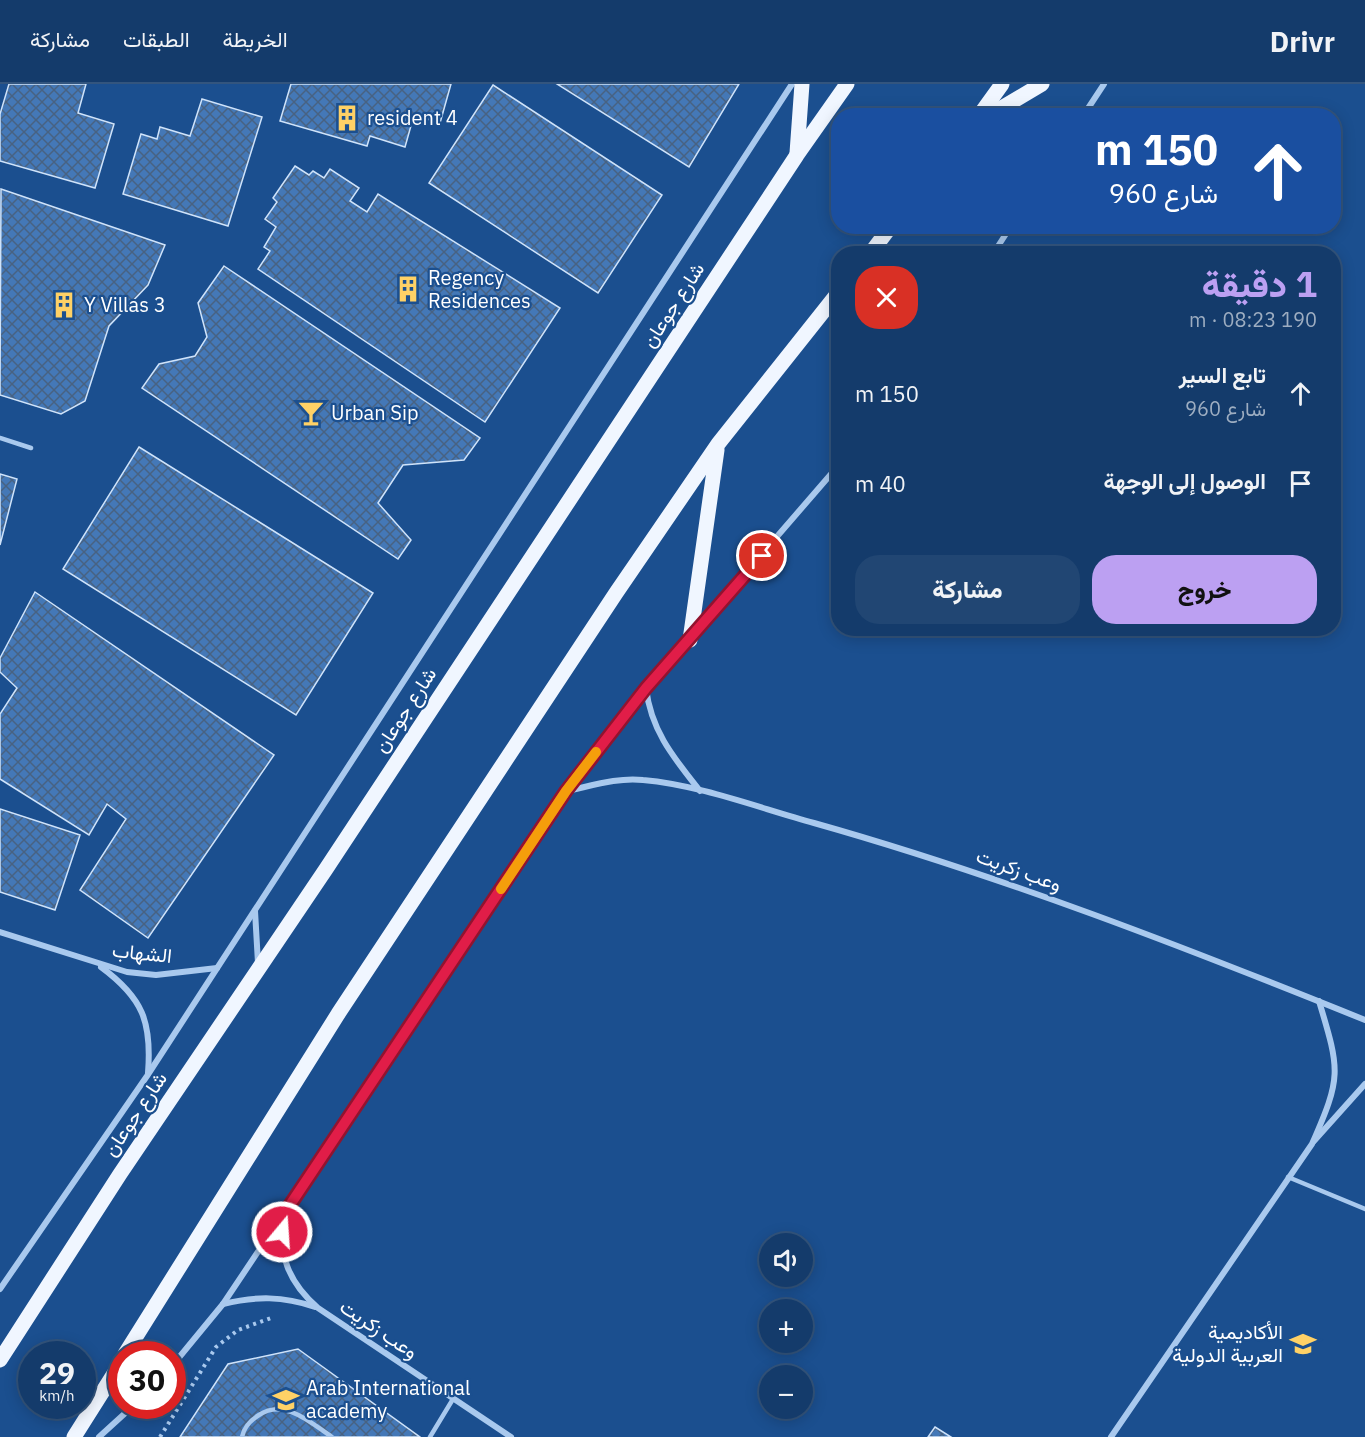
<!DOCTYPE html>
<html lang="ar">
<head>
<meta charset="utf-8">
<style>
	body { margin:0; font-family:"IBM Plex Sans",Vazirmatn,sans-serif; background:#214673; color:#f1f3f6; direction:rtl; height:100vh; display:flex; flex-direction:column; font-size:22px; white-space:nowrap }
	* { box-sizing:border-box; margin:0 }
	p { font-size:20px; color:#9dadc1 }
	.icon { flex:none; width:33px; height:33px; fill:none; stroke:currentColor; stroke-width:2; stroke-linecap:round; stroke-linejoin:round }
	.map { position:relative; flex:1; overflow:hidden; direction:ltr }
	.sheet { position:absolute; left:831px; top:162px; width:510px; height:390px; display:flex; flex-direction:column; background:#143b6b; border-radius:24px; box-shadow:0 3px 15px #0003,0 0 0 2px #33557e; direction:rtl }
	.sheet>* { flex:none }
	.hud { position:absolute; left:831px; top:24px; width:510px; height:126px; border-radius:24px; box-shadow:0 3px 15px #0003,0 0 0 2px #33557e; direction:rtl; background:#1a4fa0; color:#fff; overflow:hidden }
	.buttons { position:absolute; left:759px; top:1149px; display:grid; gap:12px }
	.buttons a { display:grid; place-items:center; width:54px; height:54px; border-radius:50%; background:#143b6b; box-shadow:0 3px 15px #0003,0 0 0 2px #33557e; font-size:30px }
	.speed { position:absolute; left:18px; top:1257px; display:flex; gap:12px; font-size:30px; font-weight:700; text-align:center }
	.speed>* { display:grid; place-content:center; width:78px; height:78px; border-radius:50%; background:#143b6b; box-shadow:0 3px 15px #0003,0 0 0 2px #33557e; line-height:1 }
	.speed small { font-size:15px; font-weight:400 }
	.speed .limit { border:9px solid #d22; background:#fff; color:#111 }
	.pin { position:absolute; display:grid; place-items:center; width:51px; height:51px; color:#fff; margin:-26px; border:3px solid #fff; border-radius:50%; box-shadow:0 2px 6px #0007 }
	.me { position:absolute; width:66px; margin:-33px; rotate:18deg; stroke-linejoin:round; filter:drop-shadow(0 0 4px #0008) }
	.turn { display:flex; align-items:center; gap:21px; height:126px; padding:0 24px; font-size:27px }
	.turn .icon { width:78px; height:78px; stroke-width:2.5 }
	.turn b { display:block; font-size:42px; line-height:51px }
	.round { display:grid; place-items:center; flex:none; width:63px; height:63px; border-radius:24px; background:#214673 }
	.summary { display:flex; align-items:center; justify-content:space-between; height:102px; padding:0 24px }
	h1 { font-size:36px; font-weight:800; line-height:45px; color:#bca0f2 }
	.primary-button { display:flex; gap:12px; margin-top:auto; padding:12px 24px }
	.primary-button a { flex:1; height:69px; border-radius:24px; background:#bca0f2; color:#111; font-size:24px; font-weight:800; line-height:69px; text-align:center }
	.primary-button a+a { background:#214673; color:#f1f3f6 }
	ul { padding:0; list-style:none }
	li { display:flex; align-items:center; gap:18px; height:90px; padding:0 24px }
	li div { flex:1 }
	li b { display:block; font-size:22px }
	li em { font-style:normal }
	header { display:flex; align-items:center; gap:36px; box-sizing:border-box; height:84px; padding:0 30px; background:#143b6b; border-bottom:2px solid #33557e }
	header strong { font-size:28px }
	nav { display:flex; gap:33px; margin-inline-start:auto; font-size:21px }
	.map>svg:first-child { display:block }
</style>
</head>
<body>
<header>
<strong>Drivr</strong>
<nav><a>الخريطة</a><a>الطبقات</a><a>مشاركة</a></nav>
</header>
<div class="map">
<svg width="1365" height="1353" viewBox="0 0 1365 1353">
	<defs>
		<pattern id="building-cross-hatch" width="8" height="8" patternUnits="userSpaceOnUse" patternTransform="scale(1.5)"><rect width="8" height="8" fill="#4478b7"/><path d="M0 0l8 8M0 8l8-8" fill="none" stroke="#486282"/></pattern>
	</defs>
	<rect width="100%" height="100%" fill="#1b4f8f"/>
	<g fill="url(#building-cross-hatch)" stroke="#cfe3fa" stroke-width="1.5">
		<polygon points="9,0 86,0 78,29 114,40 95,104 0,77 0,30"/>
		<polygon points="291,0 451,0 440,39 414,31 405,63 370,52 367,62 280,37"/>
		<polygon points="557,0 739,0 689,83"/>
		<polygon points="493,1 662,111 598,209 429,99"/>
		<polygon points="202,15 262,33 228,142 123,110 141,50 157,55 160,43 190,52"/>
		<polygon points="295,82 309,91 313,87 324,94 330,85 359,104 350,117 367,128 378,110 560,224 485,338 258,185 270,167 264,163 276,143 265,135 277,118 273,114"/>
		<polygon points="1,105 165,161 148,201 109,242 85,317 61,330 0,311"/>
		<polygon points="224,182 480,354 464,376 403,381 378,419 411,456 398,475 142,304 159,280 195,272 207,253 198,219"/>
		<polygon points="139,363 373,509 296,631 63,485"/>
		<polygon points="0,390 17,395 0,461"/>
		<polygon points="35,508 274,671 148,854 80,806 126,735 107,720 89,751 0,695 0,630 17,604 0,588 0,574"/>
		<polygon points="0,725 80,751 55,826 0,808"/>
		<polygon points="298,1265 420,1353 180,1353 228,1280"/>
		<polygon points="935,1343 951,1353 928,1353"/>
	</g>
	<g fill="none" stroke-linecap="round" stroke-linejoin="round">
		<polyline stroke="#a9c9ee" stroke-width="4" stroke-dasharray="3 4.5" stroke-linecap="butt" points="160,1353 216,1263 238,1246 271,1234"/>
		<g stroke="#a9c9ee" stroke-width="4.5">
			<polyline points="0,354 31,364"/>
			<polyline points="1288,1093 1365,1125"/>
			<path d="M242 1353C244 1343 251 1336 259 1331 285 1314 311 1339 332 1353"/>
			<polyline points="430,1353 453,1315"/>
		</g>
		<g stroke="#a9c9ee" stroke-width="6">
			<polyline points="1083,32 1104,0"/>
			<polyline points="993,170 1011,142"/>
			<path d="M646 604C651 647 674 674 700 707"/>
			<path d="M567 707C591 702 618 693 643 696 700 701 759 724 814 739 1002 792 1184 863 1365 936"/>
			<polyline points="255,827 258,879"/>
			<polyline points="0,848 127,888 156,891 217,884"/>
			<path d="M101 883C143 914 152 938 148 989"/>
			<polyline points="1314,1057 1365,1000"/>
			<path d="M285 1130C277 1170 288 1198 318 1224L511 1353"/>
			<polyline points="0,1205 147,992 792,0"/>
			<path d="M223 1220C256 1212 283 1212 315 1223"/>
			<polyline points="172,1282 223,1220 566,707 646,604 838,382"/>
			<polyline points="99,1353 133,1322"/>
			<path d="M1111 1353 1312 1060C1342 992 1340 987 1319 917"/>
		</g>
		<g stroke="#f0f6ff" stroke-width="15">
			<polyline points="979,32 1002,0"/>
			<polyline points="988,32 1042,0"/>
			<polyline points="797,69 802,0"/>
			<polyline points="870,170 891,142"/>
			<polyline points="690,556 717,366"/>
			<polyline points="125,1270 338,930 616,509 718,360 838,209"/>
			<polyline points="0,1276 120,1090 326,785 797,71 847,0"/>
			<polyline points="74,1353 122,1277"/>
		</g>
	</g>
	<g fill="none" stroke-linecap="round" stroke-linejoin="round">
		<g stroke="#92132f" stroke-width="15">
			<polyline id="route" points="282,1148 286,1127 566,707 646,604 762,472"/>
		</g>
		<use href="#route" stroke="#e11d48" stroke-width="10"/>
		<polyline stroke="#f59e0b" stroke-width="10" points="501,805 566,707 596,668"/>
	</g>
	<defs>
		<g id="building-bare" transform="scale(2.07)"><path d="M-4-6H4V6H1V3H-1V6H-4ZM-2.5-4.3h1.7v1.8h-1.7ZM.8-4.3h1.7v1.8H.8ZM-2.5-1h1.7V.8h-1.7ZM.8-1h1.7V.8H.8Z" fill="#ffd166" stroke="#1b4f8f" stroke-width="2.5" paint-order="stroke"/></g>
		<g id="bar-bare" transform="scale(2.07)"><path d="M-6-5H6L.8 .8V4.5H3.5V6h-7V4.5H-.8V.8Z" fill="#ffd166" stroke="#1b4f8f" stroke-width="2.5" paint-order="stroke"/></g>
		<g id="school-bare" transform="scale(2.07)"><path d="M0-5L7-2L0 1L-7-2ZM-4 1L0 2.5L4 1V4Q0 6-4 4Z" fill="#ffd166" stroke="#1b4f8f" stroke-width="2.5" paint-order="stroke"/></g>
	</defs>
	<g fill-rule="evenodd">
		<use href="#building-bare" x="347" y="34"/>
		<use href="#building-bare" x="408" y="205"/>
		<use href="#building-bare" x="64" y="221"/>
		<use href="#bar-bare" x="311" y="329"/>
		<use href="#school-bare" x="1303" y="1260"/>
		<use href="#school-bare" x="286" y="1316"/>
	</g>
	<g text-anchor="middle" stroke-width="4.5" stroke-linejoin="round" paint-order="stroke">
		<g font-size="20" fill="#fff" stroke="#1b4f8f" text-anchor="start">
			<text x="367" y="41">resident 4</text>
			<text x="428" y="201">Regency<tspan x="428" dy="23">Residences</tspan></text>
			<text x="84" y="228">Y Villas 3</text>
			<text x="331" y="336">Urban Sip</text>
			<text x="1283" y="1255" text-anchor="end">الأكاديمية<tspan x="1283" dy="23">العربية الدولية</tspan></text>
			<text x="306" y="1311">Arab International<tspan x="306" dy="23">academy</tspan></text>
		</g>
		<g font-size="20" fill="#fff" stroke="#1b4f8f">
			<text transform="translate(673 221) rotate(-57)" y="7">شارع جوعان</text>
			<text transform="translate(405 626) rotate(-57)" y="7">شارع جوعان</text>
			<text transform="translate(1019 786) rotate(20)" y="7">وعب زكريت</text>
			<text transform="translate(142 869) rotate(6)" y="7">الشهاب</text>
			<text transform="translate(135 1030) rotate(-56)" y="7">شارع جوعان</text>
			<text transform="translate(379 1245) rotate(34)" y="7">وعب زكريت</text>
		</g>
	</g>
</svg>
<div class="buttons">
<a><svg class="icon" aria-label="sound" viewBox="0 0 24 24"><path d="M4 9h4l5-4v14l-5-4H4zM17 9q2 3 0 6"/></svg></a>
<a>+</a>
<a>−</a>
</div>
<div class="speed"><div>29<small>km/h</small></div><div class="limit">30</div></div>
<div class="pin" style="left:762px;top:472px;background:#d93025"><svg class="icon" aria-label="arrive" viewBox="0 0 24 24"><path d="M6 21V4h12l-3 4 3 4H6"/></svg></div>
<svg class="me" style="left:282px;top:1148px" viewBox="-20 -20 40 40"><circle r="17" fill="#e11d48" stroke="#fff" stroke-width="3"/><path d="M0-11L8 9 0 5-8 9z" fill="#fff"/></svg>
<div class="hud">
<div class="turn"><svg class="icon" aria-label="ahead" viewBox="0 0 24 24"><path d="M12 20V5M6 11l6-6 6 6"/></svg><div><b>150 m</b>شارع 960</div></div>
</div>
<section class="sheet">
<div class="summary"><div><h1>1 دقيقة</h1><p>190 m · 08:23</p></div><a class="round" style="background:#d93025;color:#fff"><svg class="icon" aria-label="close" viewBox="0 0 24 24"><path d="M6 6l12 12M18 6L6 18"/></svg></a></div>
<ul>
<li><svg class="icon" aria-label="ahead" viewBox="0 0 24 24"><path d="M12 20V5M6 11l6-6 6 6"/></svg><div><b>تابع السير</b><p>شارع 960</p></div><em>150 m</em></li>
<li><svg class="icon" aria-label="arrive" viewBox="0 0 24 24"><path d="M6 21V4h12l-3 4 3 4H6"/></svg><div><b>الوصول إلى الوجهة</b></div><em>40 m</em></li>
</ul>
<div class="primary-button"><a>خروج</a><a>مشاركة</a></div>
</section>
</div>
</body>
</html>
